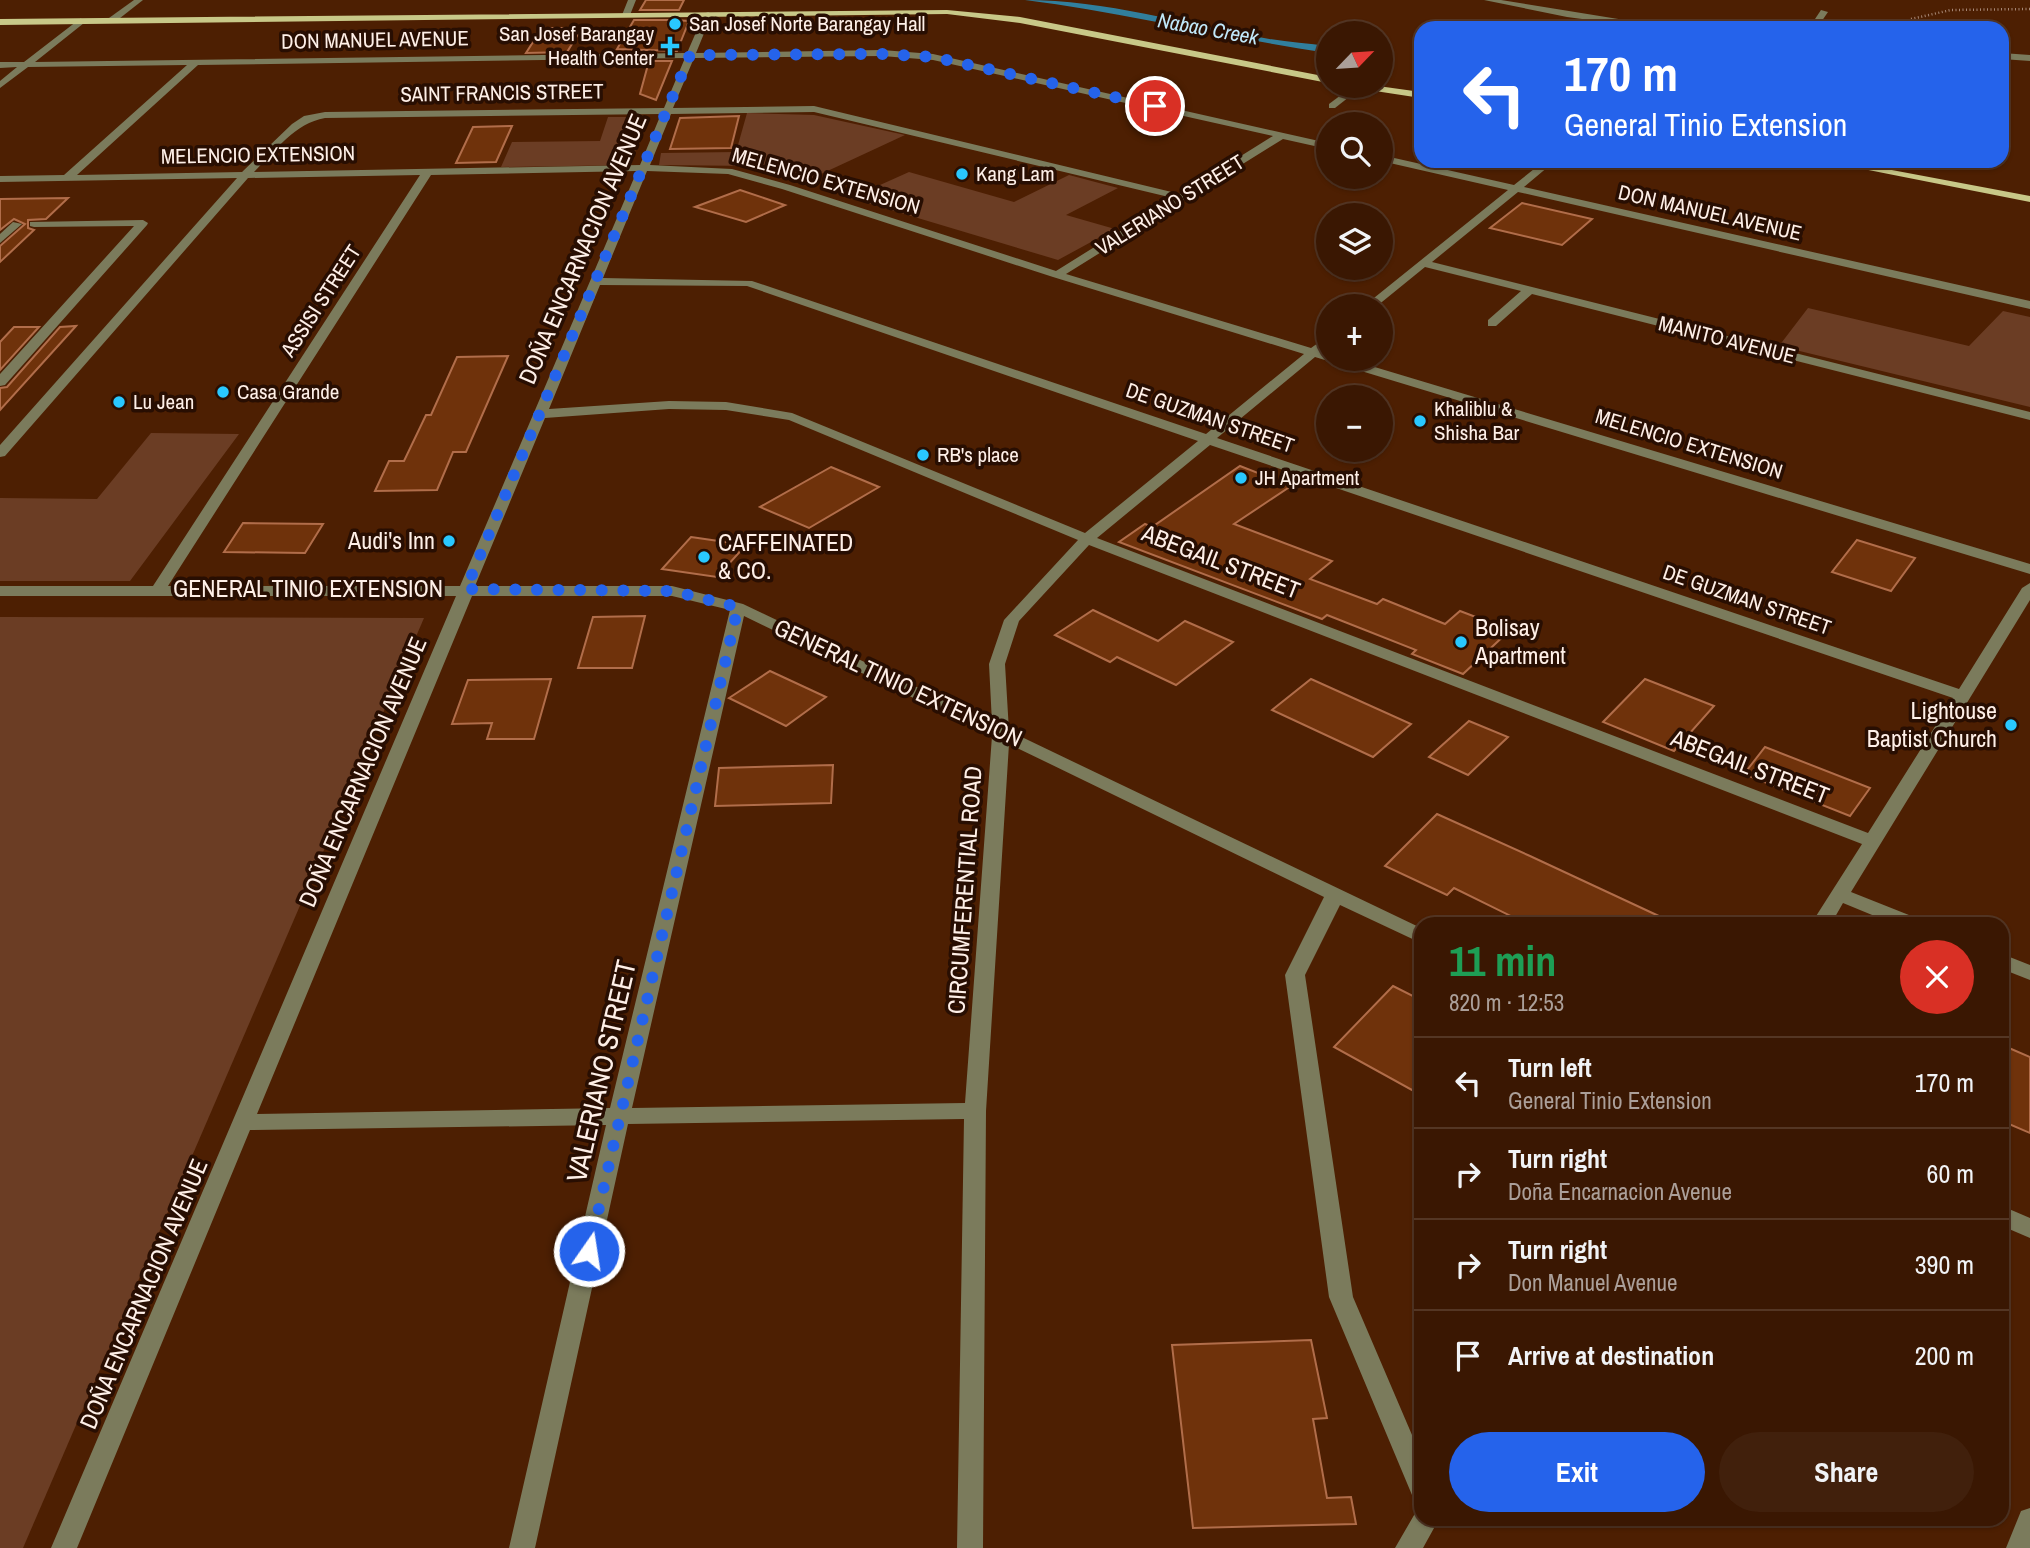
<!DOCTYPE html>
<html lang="en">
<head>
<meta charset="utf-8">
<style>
	body { margin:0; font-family:"Archivo Narrow",sans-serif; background:#41200c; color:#f1f3f6; height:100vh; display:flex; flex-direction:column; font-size:26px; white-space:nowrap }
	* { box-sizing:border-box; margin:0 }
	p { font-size:23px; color:#ab9f99 }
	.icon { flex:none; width:38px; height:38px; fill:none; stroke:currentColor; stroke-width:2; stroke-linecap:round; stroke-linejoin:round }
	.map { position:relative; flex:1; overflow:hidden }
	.details { position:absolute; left:1414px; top:917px; width:595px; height:609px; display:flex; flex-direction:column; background:#3a1702; border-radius:21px; box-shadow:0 2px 5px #0004,0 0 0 2px #543624 }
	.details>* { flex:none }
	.guide { position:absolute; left:1414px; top:21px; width:595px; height:147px; border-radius:21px; box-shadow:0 2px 5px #0004,0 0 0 2px #543624; background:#2563eb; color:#fff; overflow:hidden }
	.needle { width:46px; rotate:65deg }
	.tools { position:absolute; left:1316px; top:21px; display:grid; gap:14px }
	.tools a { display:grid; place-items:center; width:77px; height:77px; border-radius:50%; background:#3a1702; box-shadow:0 2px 5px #0004,0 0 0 2px #543624; font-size:35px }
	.pin { position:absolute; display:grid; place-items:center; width:60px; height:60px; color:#fff; margin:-30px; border:4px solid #fff; border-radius:50%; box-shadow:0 2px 7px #0007 }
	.me { position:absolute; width:77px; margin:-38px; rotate:13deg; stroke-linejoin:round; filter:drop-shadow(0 0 5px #0008) }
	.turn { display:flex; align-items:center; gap:24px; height:147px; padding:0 35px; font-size:32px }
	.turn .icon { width:91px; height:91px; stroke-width:2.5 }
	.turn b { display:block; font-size:49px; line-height:60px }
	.round { display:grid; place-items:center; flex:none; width:74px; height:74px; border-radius:37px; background:#41200c }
	.headline { display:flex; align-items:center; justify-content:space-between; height:119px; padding:0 35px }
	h1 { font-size:42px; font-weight:800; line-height:52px; color:#1e9e55 }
	.primary-button { display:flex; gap:14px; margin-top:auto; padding:14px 35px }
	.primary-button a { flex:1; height:80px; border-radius:42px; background:#2563eb; color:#fff; font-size:28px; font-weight:800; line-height:80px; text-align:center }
	.primary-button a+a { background:#41200c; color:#f1f3f6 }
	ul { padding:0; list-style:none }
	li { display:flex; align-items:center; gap:21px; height:91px; padding:0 35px; border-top:2px solid #543624 }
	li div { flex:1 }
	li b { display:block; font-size:26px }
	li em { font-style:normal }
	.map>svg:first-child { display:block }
</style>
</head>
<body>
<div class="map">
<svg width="2030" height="1548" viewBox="0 0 2030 1548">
	<rect width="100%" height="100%" fill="#4d1f02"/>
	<g fill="#6b3d24">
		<polygon points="747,113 814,115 905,135 806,181 751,166 659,165 661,153 736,152"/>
		<polygon points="608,117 646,117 631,165 501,167 512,142 600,141"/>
		<polygon points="909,172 1014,202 1069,175 1118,188 1066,215 1115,229 1058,260 851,198"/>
		<polygon points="1808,308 1969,346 2003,311 2030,317 2030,407 1779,346"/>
		<polygon points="151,433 239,434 130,581 0,581 0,498 97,499"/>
		<polygon points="0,617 424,618 23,1548 0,1548"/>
	</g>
	<path fill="#317f9d" d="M1025 0C1106 0 1184 24 1264 38 1285 42 1307 43 1328 46V53C1227 38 1127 13 1025 0Z"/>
	<g fill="#6f320b" stroke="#b16d4a" stroke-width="2">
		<polygon points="646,0 684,0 679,10 640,10"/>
		<polygon points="634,20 674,20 689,21 677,51 617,49"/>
		<polygon points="542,28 582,28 567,52 526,53"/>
		<polygon points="649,61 672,61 656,100 640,94"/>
		<polygon points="739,116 731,148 670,149 680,118"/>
		<polygon points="512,126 496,162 456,163 473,127"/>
		<polygon points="740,190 785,205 746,222 695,207"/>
		<polygon points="68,198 46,219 28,220 28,228 34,230 0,262 0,246 25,224 14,219 0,230 0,199"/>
		<polygon points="1522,203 1592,219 1562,245 1490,228"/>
		<polygon points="76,326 0,410 0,388 7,387 60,327"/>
		<polygon points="14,327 39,327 0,370 0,342"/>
		<polygon points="508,356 466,452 453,452 437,490 375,491 389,461 404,461 426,415 431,415 457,357"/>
		<polygon points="1240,466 1291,486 1234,524 1332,561 1310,579 1377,604 1383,599 1445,624 1460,611 1510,630 1463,674 1412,654 1416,650 1327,615 1322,619 1119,542 1145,524 1152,527"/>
		<polygon points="831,467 879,487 809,528 760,507"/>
		<polygon points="243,523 323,524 305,553 224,552"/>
		<polygon points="691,537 746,545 717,577 662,569"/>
		<polygon points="1857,540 1915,558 1891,591 1832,572"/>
		<polygon points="1093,610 1158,641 1185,621 1233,642 1176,685 1117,657 1110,662 1055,635"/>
		<polygon points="645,616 632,668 578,668 593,617"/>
		<polygon points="770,671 826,697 786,726 729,698"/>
		<polygon points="551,679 534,739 487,739 492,723 452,724 468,680"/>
		<polygon points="1311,679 1411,724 1373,757 1272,710"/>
		<polygon points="1645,679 1714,706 1674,751 1603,722"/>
		<polygon points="1469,721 1508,737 1468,775 1429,757"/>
		<polygon points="1765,747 1870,788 1850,816 1744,774"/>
		<polygon points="833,765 831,803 715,806 719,768"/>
		<polygon points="1437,814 1530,856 1676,924 1527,924 1454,888 1447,895 1385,866"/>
		<polygon points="1393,986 1421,1000 1421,1095 1334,1047"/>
		<polygon points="2002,1045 2030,1057 2030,1133 2002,1121"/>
		<polygon points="1311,1340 1327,1418 1313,1419 1327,1498 1351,1497 1356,1524 1193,1528 1172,1345"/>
	</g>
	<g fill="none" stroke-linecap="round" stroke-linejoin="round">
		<polyline stroke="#a78876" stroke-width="2.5" stroke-dasharray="1 2.5" stroke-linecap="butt" points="1911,19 1951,10 2030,9"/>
		<g fill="#7b7b5c" fill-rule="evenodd">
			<polygon points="134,0 143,0 115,22 109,22 109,18"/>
			<polygon points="628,0 636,0 630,15 626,17 622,15"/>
			<polygon points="1484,0 1501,0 1674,28 1650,28 1567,17"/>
			<polygon points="1821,10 1828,12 1817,28 1809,28"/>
			<path d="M708 12 712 14 696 53 882 50 933 54 1328 143V149L1283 139 1066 274 1311 348 1328 336V346L1322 351 1328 353V359H1348L2030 564V574L1315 357 1217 438 1959 689 2022 588 2030 583V600L1851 892 1919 919 1922 924H1894L1843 903 1831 924H1811L1862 844 1089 545 1019 621 1005 664 1009 731 1421 928V943L1340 905 1305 975 1353 1297 1421 1456V1499L1412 1495 1329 1297 1285 975 1324 897 1009 744 986 1111 983 1548H957L964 1119 628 1124 535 1548H509L606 1125 250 1130 77 1548H51L456 596H0V586H153L420 175 248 178 5 456 0 457V445L237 178 0 182V176L64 175 187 65 28 67 0 88V81L17 67 0 68V62H24L81 18 84 23 35 62 687 53 704 14ZM882 56 933 60 1273 136 1180 194 814 106 673 108 694 58ZM685 58 664 108 325 112 304 116 292 124 242 172 77 175 198 65ZM814 112 1173 198 1056 271 790 185 732 169 650 165 671 114ZM661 114 640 165 254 172C275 151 295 123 325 118ZM637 171 460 586H168L431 175ZM647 171 728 174 782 189 1053 277 1304 354 1206 434 752 281 603 278ZM600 285 747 286 1198 441 1085 533 792 413 726 402 669 401 549 409ZM669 409 726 410 789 420 1078 540 1004 620 989 664 992 723 743 604 672 586H475L545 418ZM1210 445 1953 698 1868 833 1097 538ZM472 596H672L730 610 610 1108 257 1114ZM744 616 992 736 965 1103 632 1108Z"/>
			<polygon points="2002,53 2030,55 2030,61 2002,59"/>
			<polygon points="1353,86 1363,86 1335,108 1329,108 1329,104"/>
			<polygon points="1381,155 1514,185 1544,161 1555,161 1524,187 2030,301 2030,309 1518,192 1432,262 2030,412 2030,420 1532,294 1496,326 1488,326 1488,320 1521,291 1425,267 1377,306 1364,306 1508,190 1381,161"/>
			<polygon points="143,220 148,223 147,225 5,385 0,386 0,374 134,226 34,227 30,226 30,222"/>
			<polygon points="13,222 22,224 0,243 0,234"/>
			<polygon points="2002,954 2030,965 2030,980 2002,969"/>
			<polygon points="2002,1206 2030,1218 2030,1238 2002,1226"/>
			<polygon points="2030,1508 2030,1548 2006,1548 2021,1511"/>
			<polygon points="1421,1509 1421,1519 1439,1519 1423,1548 1395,1548 1417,1510"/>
		</g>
		<g fill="#c8c888" fill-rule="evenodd">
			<polygon points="947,10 1020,17 1328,77 1328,83 1020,23 947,14 0,25 0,19"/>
			<polygon points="1358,86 1378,86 1421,92 1421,98 1362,89"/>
			<polygon points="1823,161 1844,161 2030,196 2030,202"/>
		</g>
	</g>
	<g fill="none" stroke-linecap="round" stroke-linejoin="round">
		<polyline stroke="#2563eb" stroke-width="12" stroke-dasharray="0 21.6" points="589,1251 738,607 672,591 466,589 690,55 882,54 933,57 1155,106"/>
	</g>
	<g fill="#29c8ff" stroke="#280e02" stroke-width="2.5">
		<circle cx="675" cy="24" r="7"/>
		<path d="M666.5 35.5h7v7h7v7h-7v7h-7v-7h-7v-7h7z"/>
		<circle cx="962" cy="174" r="7"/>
		<circle cx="223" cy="392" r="7"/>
		<circle cx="119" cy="402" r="7"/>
		<circle cx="1420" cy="421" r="7"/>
		<circle cx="923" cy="455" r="7"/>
		<circle cx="1241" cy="478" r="7"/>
		<circle cx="449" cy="541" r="7"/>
		<circle cx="704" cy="557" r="7"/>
		<circle cx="1461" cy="642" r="7"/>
		<circle cx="2011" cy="725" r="7"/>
	</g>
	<g text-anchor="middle" stroke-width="7" stroke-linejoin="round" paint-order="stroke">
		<g font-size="21" fill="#feefe7" stroke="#280e02" text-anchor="start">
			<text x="689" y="31">San Josef Norte Barangay Hall</text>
			<text x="654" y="41" text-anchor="end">San Josef Barangay<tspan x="654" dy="24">Health Center</tspan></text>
			<text x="976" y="181">Kang Lam</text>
			<text x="237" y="399">Casa Grande</text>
			<text x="133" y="409">Lu Jean</text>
			<text x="1434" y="416">Khaliblu &amp;<tspan x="1434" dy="24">Shisha Bar</tspan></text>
			<text x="937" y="462">RB's place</text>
			<text x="1255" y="485">JH Apartment</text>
		</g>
		<g font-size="21" font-style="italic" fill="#c1e8fa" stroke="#280e02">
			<text transform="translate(1208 29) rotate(10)" y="7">Nabao Creek</text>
		</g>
		<g font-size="21" fill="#feefe7" stroke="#280e02">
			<text transform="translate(375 40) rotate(-1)" y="7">DON MANUEL AVENUE</text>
			<text transform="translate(502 93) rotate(-1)" y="7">SAINT FRANCIS STREET</text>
			<text transform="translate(258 155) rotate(-1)" y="7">MELENCIO EXTENSION</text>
			<text transform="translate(826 181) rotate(16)" y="7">MELENCIO EXTENSION</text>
			<text transform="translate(1170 205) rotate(-32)" y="7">VALERIANO STREET</text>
			<text transform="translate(1710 213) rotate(13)" y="7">DON MANUEL AVENUE</text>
			<text transform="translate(321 301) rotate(-57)" y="7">ASSISI STREET</text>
			<text transform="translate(1727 340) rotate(14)" y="7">MANITO AVENUE</text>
			<text transform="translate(1210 418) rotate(19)" y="7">DE GUZMAN STREET</text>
			<text transform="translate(1689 444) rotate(17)" y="7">MELENCIO EXTENSION</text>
			<text transform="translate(1747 600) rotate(19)" y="7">DE GUZMAN STREET</text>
		</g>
		<g font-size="24" fill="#feefe7" stroke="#280e02">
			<text transform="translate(583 249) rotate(-67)" y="8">DOÑA ENCARNACION AVENUE</text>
			<text transform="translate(1221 562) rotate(21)" y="8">ABEGAIL STREET</text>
			<text x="308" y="597">GENERAL TINIO EXTENSION</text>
			<text transform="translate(898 683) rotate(25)" y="8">GENERAL TINIO EXTENSION</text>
			<text transform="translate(1750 767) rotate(21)" y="8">ABEGAIL STREET</text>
			<text transform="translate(363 772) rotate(-67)" y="8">DOÑA ENCARNACION AVENUE</text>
			<text transform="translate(965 890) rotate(-86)" y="8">CIRCUMFERENTIAL ROAD</text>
			<text transform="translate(144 1294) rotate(-67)" y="8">DOÑA ENCARNACION AVENUE</text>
		</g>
		<g font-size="24" fill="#feefe7" stroke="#280e02" text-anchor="end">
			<text x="435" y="549">Audi's Inn</text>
			<text x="718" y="551" text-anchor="start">CAFFEINATED<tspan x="718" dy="28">&amp; CO.</tspan></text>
			<text x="1475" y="636" text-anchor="start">Bolisay<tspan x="1475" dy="28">Apartment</tspan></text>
			<text x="1997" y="719">Lightouse<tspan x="1997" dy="28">Baptist Church</tspan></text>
		</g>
		<g font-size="28" fill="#feefe7" stroke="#280e02">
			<text transform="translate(601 1071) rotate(-77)" y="10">VALERIANO STREET</text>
		</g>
	</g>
</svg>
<div class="tools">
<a><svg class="needle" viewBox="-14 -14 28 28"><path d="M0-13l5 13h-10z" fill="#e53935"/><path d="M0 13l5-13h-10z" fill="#ab9f99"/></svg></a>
<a><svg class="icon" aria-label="search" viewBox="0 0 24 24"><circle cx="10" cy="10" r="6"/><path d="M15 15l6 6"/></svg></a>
<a><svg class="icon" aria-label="layers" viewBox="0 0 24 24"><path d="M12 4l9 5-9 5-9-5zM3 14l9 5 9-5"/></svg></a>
<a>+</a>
<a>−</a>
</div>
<div class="pin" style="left:1155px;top:106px;background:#d93025"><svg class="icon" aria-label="arrive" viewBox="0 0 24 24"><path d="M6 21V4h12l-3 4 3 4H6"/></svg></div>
<svg class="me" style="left:589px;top:1251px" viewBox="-20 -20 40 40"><circle r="17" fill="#2563eb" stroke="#fff" stroke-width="3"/><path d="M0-11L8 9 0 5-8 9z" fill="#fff"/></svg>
<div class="guide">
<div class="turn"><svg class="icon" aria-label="left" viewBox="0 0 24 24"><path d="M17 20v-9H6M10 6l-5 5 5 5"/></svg><div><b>170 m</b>General Tinio Extension</div></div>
</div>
<section class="details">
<div class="headline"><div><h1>11 min</h1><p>820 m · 12:53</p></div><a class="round" style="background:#d93025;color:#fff"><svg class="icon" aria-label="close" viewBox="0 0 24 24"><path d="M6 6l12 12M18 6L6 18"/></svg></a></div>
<ul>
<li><svg class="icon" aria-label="left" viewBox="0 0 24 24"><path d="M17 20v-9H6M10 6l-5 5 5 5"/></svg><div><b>Turn left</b><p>General Tinio Extension</p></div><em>170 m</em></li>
<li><svg class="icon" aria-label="right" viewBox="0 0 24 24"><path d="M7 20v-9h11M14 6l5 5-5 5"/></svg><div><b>Turn right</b><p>Doña Encarnacion Avenue</p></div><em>60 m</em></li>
<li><svg class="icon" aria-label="right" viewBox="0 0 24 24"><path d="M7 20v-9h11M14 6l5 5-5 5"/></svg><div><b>Turn right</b><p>Don Manuel Avenue</p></div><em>390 m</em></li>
<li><svg class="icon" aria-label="arrive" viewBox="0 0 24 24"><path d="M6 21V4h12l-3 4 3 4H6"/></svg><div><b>Arrive at destination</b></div><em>200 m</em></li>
</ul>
<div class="primary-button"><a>Exit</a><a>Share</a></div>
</section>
</div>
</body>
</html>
